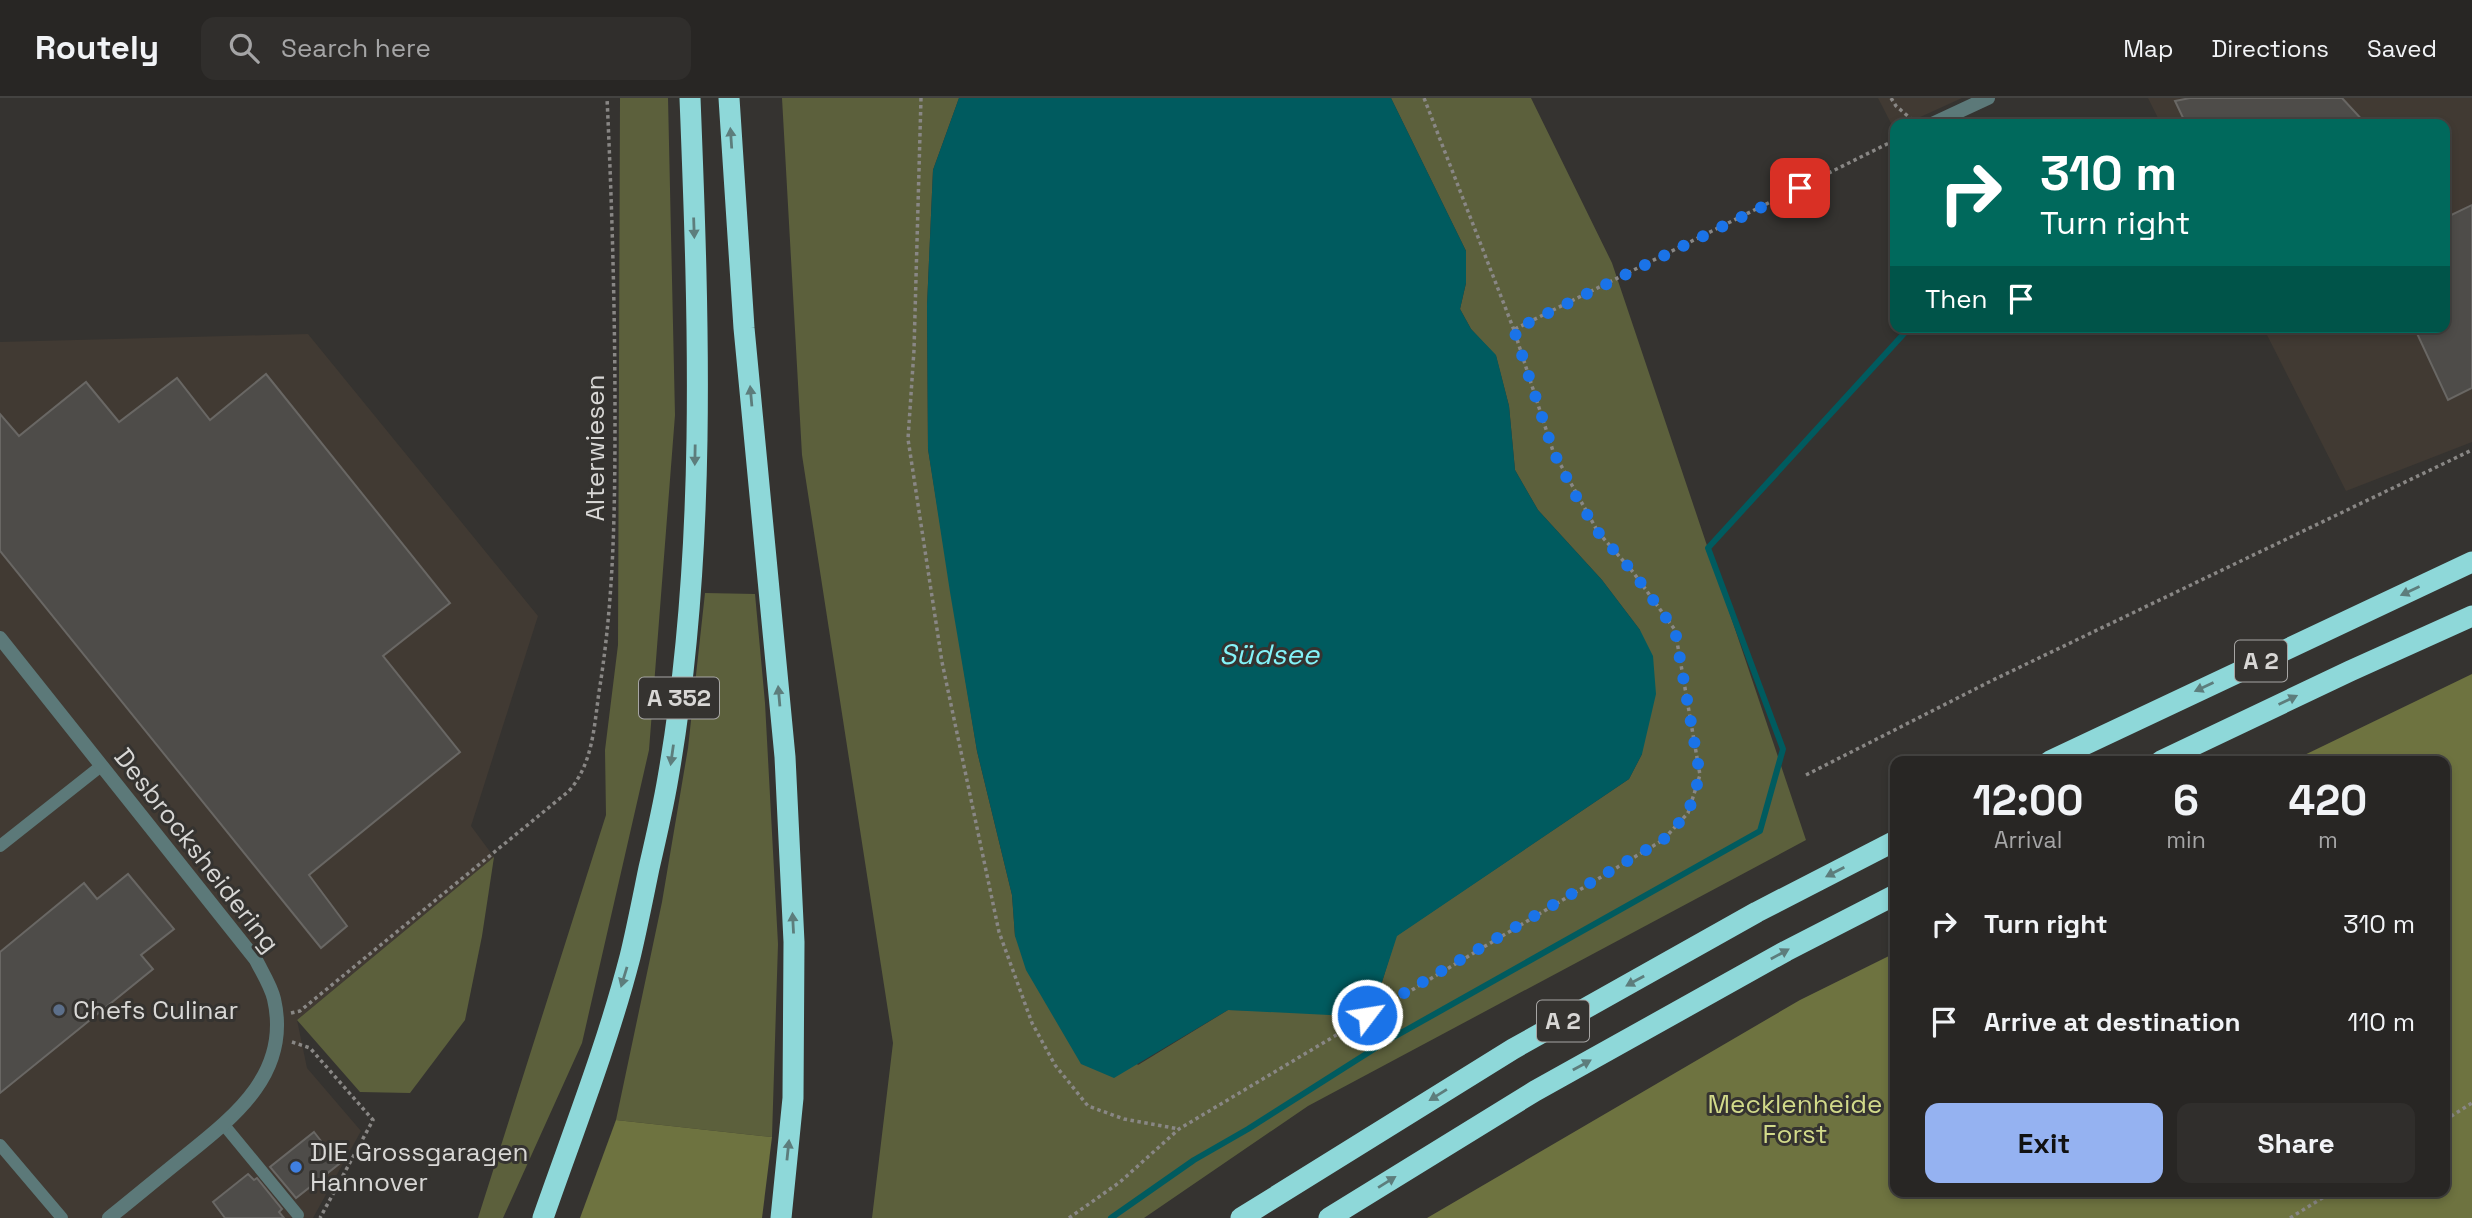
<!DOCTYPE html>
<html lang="en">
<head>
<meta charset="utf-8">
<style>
	body { margin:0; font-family:"Space Grotesk",sans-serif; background:#302e2c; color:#f1f3f6; height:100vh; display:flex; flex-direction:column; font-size:26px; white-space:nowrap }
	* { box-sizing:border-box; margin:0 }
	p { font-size:23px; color:#a5a5a6 }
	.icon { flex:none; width:38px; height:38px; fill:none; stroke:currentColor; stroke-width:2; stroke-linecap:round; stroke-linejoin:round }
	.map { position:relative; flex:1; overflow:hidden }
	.drawer { position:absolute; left:1890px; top:658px; width:560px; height:441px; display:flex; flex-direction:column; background:#282624; border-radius:14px; box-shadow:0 4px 10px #0003,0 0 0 2px #444341 }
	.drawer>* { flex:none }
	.banner { position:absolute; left:1890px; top:21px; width:560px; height:214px; border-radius:14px; box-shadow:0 4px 10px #0003,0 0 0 2px #444341; background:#00695c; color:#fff; overflow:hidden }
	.pin { position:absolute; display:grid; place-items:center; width:60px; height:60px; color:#fff; margin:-30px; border-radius:14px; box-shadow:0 4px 10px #0006 }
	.me { position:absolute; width:77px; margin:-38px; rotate:59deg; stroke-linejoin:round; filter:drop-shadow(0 0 5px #0008) }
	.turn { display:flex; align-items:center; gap:24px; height:147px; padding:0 35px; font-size:32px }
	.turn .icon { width:91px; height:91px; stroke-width:2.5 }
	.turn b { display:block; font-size:49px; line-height:60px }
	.then { display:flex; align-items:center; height:66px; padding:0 35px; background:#0003; gap:14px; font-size:26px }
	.eta { display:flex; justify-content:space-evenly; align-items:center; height:119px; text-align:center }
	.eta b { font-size:42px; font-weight:600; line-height:49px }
	.action { display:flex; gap:14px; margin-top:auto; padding:14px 35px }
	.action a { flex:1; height:80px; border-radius:14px; background:#95b2f1; color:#111; font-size:28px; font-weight:600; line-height:80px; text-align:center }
	.action a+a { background:#302e2c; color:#f1f3f6 }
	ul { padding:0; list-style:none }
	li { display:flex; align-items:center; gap:21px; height:98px; padding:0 35px }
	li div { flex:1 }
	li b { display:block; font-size:26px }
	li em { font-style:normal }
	header { display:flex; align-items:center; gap:42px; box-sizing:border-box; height:98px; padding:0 35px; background:#282624; border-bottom:2px solid #444341 }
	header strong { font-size:33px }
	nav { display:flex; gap:38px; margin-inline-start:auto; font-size:24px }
	.search { width:490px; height:63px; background:#302e2c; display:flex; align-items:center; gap:18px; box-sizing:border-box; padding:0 24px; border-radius:14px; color:#a5a5a6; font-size:26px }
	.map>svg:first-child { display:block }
</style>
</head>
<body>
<header>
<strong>Routely</strong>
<div class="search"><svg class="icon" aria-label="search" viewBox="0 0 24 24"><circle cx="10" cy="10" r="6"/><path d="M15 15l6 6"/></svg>Search here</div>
<nav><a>Map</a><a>Directions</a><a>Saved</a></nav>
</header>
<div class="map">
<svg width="2472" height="1120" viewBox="0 0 2472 1120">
	<rect width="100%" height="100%" fill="#353330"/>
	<g fill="#413a33">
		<polygon points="1878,0 1962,0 1905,26 1895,26 1894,31"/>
		<polygon points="2148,0 2472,0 2472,344 2346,393 2263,229 2445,229 2445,26 2161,26"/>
		<polygon points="308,236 538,518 471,728 494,759 297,922 307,970 361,1033 313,1120 0,1120 0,244"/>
	</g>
	<g fill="#5c603c">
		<polygon points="620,0 668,0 675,317 649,652 582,945 503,1120 478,1120 606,717 605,652 618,547"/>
		<polygon points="782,0 959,0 933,72 927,208 928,351 977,653 1012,797 1015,838 1138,967 1228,912 1284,913 1382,884 1396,838 1629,681 1642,656 1640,532 1602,482 1538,412 1515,372 1509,308 1496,258 1471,231 1460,211 1466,185 1466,153 1391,0 1531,0 1612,165 1806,742 1308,1008 1144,1120 872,1120 893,945 802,357"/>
		<polygon points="705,495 755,496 765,605 778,846 772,1039 616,1022 662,804 688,650"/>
		<polygon points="494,759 482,838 465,922 410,995 360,994 297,922"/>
	</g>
	<g fill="#6e7340">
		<polygon points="2472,576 2472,1120 1427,1120 1800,902 1895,855 1895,1094 2445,1094 2445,663 2292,663"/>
		<polygon points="616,1022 772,1039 762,1120 580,1120"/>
	</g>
	<polygon fill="#005b5f" points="959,0 1391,0 1466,153 1466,185 1460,211 1471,231 1496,257 1509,308 1515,372 1538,412 1602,482 1640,532 1653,558 1656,596 1642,656 1629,681 1397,838 1382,884 1365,909 1349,918 1228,912 1114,980 1081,966 1026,872 1015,838 1012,797 977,653 950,494 928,351 927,208 933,72"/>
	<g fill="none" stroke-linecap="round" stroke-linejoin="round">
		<g stroke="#005b5f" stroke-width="6">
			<polyline points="1385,944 1760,733 1783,651 1708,450 1910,229"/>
			<polyline points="1111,1120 1194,1062 1248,1031 1385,944 1365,909"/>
		</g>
	</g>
	<g fill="#4e4c49" stroke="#696764" stroke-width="2">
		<polygon points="2190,0 2342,0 2366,26 2186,26 2175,3"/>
		<polygon points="2472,107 2472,290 2448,302 2414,229 2445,229 2445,120"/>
		<polygon points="266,276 450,505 383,558 460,654 309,777 347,828 321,850 0,453 0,316 19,338 86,284 119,324 177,280 210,322"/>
		<polygon points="128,776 174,831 141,857 153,871 0,995 0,854 84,785 97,801"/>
		<polygon points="314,1034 339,1066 296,1100 270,1069"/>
		<polygon points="248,1076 254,1082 257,1080 282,1111 279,1114 284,1120 225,1120 213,1104"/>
	</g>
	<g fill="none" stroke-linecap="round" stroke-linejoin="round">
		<g stroke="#898785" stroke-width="3.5" stroke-dasharray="3.5 3.5" stroke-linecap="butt">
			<polyline points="921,0 914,252 908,341 942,564 999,834 1032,925 1055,967 1088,1008 1124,1021 1179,1031"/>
			<polyline points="1891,0 1896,8 1916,25"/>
			<polyline points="1515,231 1895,42"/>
			<polyline points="1806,677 1991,583 2472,352"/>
			<path d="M291 915 300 913 569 693C593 665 594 629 599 594 614 502 615 411 615 318 615 212 612 106 607 0"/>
			<polyline points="292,944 310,950 373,1022 320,1120"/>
			<polyline points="2445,1022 2472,1005"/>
			<polyline points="1069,1120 1120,1084 1179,1031 1663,742 1688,715 1700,677 1675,532 1633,474 1598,434 1553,353 1514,232 1424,0"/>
			<polyline points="2290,1120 2332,1094"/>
		</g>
		<g stroke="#5c7979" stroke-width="12">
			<polyline points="0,748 101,668"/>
			<polyline points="224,1027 298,1117"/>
			<polyline points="0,1047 62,1120"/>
		</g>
		<g stroke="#5c7979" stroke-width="14">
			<polyline points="1932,26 1988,0"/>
			<path d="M0 540 256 862C262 874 271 888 274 901 291 975 235 1018 184 1059 159 1079 134 1100 109 1120"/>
		</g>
		<g stroke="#8ed8d9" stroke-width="21">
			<polyline points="729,0 744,230 785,659 794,844 793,1000 781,1120"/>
			<polyline points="2050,663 2472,464"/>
			<polyline points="2161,663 2350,573 2472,518"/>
			<path d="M543 1120C573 1034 607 948 630 859 637 830 643 799 649 770 656 740 663 710 668 680 707 456 699 226 690 0"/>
			<polyline points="1241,1120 1513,951 1757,814 1895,743"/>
			<polyline points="1329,1120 1535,993 1786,853 1895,797"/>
		</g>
	</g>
	<defs><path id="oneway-solid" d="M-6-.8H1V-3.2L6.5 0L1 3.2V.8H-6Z" transform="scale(1.75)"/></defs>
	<g fill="#5d7d7c">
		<use href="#oneway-solid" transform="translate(731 40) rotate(-94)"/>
		<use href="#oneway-solid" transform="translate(694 130) rotate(88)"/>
		<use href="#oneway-solid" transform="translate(751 298) rotate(-95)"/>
		<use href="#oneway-solid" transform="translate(695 357) rotate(91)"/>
		<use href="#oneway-solid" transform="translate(2410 493) rotate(155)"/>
		<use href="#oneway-solid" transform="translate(2204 589) rotate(155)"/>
		<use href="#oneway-solid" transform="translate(779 598) rotate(-95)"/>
		<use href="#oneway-solid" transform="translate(2288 602) rotate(-26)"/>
		<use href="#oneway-solid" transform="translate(672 657) rotate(98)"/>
		<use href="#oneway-solid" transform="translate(1835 774) rotate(153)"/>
		<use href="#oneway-solid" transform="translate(793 825) rotate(-93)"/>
		<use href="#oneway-solid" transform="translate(1780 856) rotate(-29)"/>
		<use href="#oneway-solid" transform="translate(624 879) rotate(107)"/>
		<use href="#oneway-solid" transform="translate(1635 883) rotate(151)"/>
		<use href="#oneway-solid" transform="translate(1582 967) rotate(-29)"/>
		<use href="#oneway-solid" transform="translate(1438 997) rotate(148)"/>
		<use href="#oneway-solid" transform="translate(788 1052) rotate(-84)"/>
		<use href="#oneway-solid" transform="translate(1387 1084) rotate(-32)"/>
	</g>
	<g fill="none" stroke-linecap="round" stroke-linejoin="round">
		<polyline stroke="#1a73e8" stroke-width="12" stroke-dasharray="0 21.6" points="1367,917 1663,742 1688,715 1700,677 1675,532 1633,474 1598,434 1577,400 1553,353 1514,232 1800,90"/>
	</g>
	<circle fill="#5c6f8a" stroke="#353330" stroke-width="2.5" cx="59" cy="912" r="7"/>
	<circle fill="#3f7fe0" stroke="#353330" stroke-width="2.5" cx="296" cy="1069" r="7"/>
	<g text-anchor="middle" stroke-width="6" stroke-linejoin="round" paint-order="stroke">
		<g fill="#353330" stroke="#a7a6a4" stroke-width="2">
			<rect x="2235" y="542.5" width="52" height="41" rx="5"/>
			<rect x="639" y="579.5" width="80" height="41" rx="5"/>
			<rect x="1537" y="902.5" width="52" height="41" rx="5"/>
		</g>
		<g font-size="24" font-weight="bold" fill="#d8d7d5">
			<text x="2261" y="571">A 2</text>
			<text x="679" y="608">A 352</text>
			<text x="1563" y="931">A 2</text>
		</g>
		<g font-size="26" fill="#d8d7d5" stroke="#353330">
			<text transform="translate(595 350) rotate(-90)" y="9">Alterwiesen</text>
			<text transform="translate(197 752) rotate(52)" y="9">Desbrocksheidering</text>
		</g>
		<g font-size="26" fill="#d8d7d5" stroke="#353330" text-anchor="start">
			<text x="73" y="921">Chefs Culinar</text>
			<text x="310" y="1063">DIE Grossgaragen<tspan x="310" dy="30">Hannover</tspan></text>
		</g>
		<g font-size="26" fill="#d2da8a" stroke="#353330">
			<text x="1795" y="1015">Mecklenheide<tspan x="1795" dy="30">Forst</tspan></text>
		</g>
		<g font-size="28" font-style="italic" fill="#83f3f8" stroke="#353330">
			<text x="1269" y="566">Südsee</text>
		</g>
	</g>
</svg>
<div class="pin" style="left:1800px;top:90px;background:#d93025"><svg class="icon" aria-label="arrive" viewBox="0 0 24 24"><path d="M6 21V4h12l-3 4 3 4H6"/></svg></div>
<svg class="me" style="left:1367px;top:917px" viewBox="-20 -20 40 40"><circle r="17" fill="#1a73e8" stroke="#fff" stroke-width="3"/><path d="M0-11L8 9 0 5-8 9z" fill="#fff"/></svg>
<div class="banner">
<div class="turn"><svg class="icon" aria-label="right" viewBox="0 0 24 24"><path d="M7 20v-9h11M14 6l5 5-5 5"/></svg><div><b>310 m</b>Turn right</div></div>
<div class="then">Then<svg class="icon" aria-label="arrive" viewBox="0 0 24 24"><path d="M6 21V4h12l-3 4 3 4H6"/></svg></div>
</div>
<section class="drawer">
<div class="eta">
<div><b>12:00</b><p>Arrival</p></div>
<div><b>6</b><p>min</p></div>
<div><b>420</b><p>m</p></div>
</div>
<ul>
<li><svg class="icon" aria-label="right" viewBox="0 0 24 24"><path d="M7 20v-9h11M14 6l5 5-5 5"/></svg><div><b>Turn right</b></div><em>310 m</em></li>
<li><svg class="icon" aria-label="arrive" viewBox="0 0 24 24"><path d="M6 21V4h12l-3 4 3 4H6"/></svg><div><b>Arrive at destination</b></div><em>110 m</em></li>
</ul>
<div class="action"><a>Exit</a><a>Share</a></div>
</section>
</div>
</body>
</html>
